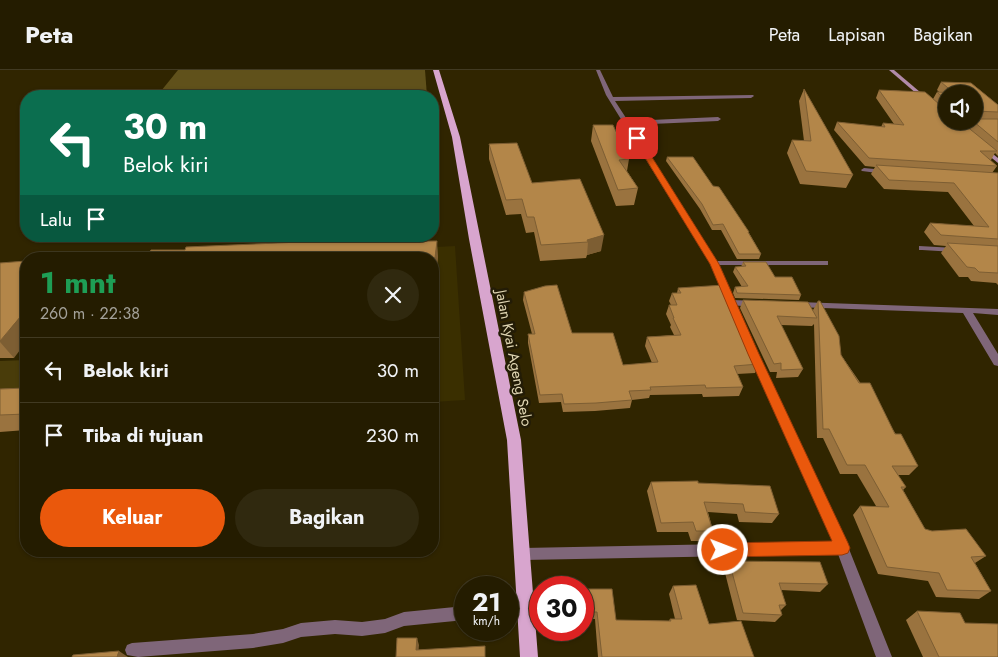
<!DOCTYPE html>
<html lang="id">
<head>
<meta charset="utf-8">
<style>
	body { margin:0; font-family:Jost,sans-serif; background:#30290f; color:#f1f3f6; height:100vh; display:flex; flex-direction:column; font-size:19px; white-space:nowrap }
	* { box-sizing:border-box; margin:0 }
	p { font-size:16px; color:#a3a199 }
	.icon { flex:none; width:28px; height:28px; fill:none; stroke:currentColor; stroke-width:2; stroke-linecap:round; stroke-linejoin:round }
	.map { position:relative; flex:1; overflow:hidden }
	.side { position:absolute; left:20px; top:182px; width:419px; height:305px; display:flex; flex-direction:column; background:#241c00; border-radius:20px; box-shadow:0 1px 4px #0004,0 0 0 1px #413a22 }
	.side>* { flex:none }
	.top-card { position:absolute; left:20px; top:20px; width:419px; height:152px; border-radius:20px; box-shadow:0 1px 4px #0004,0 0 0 1px #413a22; background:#0b6e4f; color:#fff; overflow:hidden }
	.buttons { position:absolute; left:938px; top:15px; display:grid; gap:10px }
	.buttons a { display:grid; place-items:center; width:45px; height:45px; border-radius:50%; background:#241c00; box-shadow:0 1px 4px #0004,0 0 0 1px #413a22; font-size:25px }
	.speed { position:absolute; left:454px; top:506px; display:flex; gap:10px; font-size:25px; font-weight:700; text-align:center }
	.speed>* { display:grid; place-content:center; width:65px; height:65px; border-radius:50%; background:#241c00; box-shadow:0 1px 4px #0004,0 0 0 1px #413a22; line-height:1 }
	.speed small { font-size:12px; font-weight:400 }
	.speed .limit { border:8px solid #d22; background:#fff; color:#111 }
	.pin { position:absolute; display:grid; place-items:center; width:42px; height:42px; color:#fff; margin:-21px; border-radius:10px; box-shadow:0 2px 8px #0006 }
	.me { position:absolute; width:55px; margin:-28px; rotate:89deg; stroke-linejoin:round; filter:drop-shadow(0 0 4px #0008) }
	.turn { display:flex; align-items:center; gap:18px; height:105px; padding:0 20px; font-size:22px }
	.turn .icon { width:65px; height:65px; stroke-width:2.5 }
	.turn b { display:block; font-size:35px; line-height:42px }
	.then { display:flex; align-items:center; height:48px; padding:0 20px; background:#0003; gap:10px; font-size:19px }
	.round { display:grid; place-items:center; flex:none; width:52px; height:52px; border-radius:26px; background:#30290f }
	.overview { display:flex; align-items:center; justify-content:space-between; height:85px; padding:0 20px }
	h1 { font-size:30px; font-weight:700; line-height:38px; color:#1e9e55 }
	.button { display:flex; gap:10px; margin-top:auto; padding:10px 20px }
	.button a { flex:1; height:58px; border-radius:30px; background:#ea580c; color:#fff; font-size:20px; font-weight:700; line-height:58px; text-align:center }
	.button a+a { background:#30290f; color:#f1f3f6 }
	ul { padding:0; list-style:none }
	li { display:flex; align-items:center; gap:15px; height:65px; padding:0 20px; border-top:1px solid #413a22 }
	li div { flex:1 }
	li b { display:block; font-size:19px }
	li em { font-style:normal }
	header { display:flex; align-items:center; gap:30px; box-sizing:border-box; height:70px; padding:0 25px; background:#241c00; border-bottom:1px solid #413a22 }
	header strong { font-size:24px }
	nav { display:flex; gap:28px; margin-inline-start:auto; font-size:18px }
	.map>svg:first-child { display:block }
</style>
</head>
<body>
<header>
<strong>Peta</strong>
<nav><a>Peta</a><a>Lapisan</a><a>Bagikan</a></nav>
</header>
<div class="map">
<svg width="998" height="587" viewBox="0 0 998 587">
	<rect width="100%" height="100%" fill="#302500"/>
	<polygon fill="#3a2f00" points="455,176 465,330 433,332 432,189 209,189"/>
	<polygon fill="#493c0a" points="26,290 26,318 0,320 0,291"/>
	<polygon fill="#60511b" points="178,0 425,0 427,26 157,26"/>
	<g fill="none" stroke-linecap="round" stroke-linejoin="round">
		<g fill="#7f6679" fill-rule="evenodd">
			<polygon points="596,0 600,0 613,27 753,25 754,26 751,28 615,31 628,51 718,47 721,49 718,51 630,55 717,191 828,191 828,195 719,195 732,226 728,229 725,228 710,193 606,25"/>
			<polygon points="952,52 998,52 998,56 954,55 952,54"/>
			<polygon points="864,98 885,100 888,102 885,104 862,101 861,100"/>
			<polygon points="919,176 955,178 959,180 955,182 922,180 919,180"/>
			<polygon points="732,230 756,231 760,234 756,237 729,235 728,233"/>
			<polygon points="798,232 998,239 998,245 973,243 998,284 998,296 994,295 963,243 795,237 794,235"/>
			<polygon points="753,280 758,283 847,474 892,587 876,587 838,484 523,490 518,489 516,484 518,479 523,478 833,472 748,283"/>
			<polygon points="527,533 532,535 534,540 532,545 527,547 508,548 508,534"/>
			<polygon points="465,536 465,550 404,556 385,563 362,566 335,564 301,567 283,573 253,578 138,587 127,585 125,580 127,575 132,573 253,564 283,559 301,553 335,550 362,552 385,549 404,542"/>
		</g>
		<g fill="#b18aa9" fill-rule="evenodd">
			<polygon points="889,0 894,0 946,44 946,49"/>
			<polygon points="984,77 998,88 998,93 982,80 981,79"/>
		</g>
		<polygon fill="#d8a5ce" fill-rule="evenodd" points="433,0 439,0 460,67 521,370 538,587 520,587 507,370 469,169 452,67"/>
	</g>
	<g fill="#9a733f" fill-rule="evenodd">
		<path d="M941 12 971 13 998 35V86L995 83 991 90H990L997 96 992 103H998V215L996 213 971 211 968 207H959L941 183 946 176 934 175 924 162 930 153 974 156 948 122 884 119 871 104 875 97 865 96 834 60 837 52 881 57 883 53 894 54 876 28 879 20 925 22 933 29 937 22H939L937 20ZM946 24H974V51H969L966 56 960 51H946Z"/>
		<polygon points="804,19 853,105 846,118 800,114 787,83 792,70 804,71 799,31"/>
		<polygon points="593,55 629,89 627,101 638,118 634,135 616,136 591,71"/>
		<polygon points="489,74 532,113 601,181 587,185 586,188 540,191 534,162 526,163 521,144 506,145 489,89"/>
		<polygon points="667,87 713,116 749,162 749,163 761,184 759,189 737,189 721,160 712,160 700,139 666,91"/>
		<polygon points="185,180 438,186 436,204 432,204 432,189 81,189 147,185"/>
		<polygon points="743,192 775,207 801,225 799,230 735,228 733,223 735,217 742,217 733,202 735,197 741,197"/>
		<polygon points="0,193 14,288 0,288"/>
		<polygon points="678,218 759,294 755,303 737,304 743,317 739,326 703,327 702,324 650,325 649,328 632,330 630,338 595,341 563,342 561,332 539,333 528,273 528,264 532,264 523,230 524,222 572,263 623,295 652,293 645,276 647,267 674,265 670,257 671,255 666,244 669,235 671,235 669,231 672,223 677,223"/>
		<polygon points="743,230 813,242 813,240 818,231 841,285 918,396 909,405 898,405 906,417 903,420 925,459 986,486 975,493 991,521 979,529 936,527 928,511 878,504 853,445 860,436 876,436 857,404 840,404 823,368 817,368 814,254 812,256 781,255 803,299 798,307 776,308 777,302 770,302 740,238"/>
		<polygon points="26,318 26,360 0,362 0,319"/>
		<polygon points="651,412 698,413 779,444 772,453 739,452 737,444 708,442 713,461 708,471 691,471 688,462 657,462 647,421"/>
		<polygon points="729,491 828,514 820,522 781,520 786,535 780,541 782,545 775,552 737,550 724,499"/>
		<polygon points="673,516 709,554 754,587 598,587 595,549 582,549 582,519 616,550 669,551 670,549 675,549 669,524"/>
		<polygon points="917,541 965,553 998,587 923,587 906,550"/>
	</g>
	<g fill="#7d5e33">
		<polygon points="604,165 601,181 587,185 588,172 587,170"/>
		<polygon points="437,171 438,186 436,204 435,188"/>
		<polygon points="26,240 26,272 14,288 0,272 0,271"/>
		<polygon points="417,568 419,575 418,587 416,580"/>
		<polygon points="119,581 128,587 117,587"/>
	</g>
	<g fill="#b38649" stroke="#7d5e33">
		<polygon points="941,12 971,13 998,35 998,42 974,41 974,24 946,24 946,30 937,22 954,23"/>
		<polygon points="804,19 853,105 806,101 792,70 811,71"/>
		<polygon points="879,20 925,22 946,40 946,51 960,51 997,81 980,81 997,96 869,88 837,52 885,57 883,53 904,55"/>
		<polygon points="331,21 329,26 177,26"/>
		<polygon points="974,49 998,49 998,72 973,51"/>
		<polygon points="593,55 613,55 629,89 619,90 638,118 618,120"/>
		<polygon points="517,73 532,113 580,109 604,165 587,170 588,172 541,175 534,147 527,147 522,129 506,130 489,74"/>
		<polygon points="667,87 693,87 713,116 719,117 749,162 748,162 761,184 739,184 723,154 713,155 702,134"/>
		<polygon points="876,95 998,103 998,169 941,165 930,153 989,157 954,113 889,110"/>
		<polygon points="437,171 435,188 424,188 424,189 81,189 147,185 151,180 185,180 186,177 300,172"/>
		<polygon points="947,173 998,176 998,203 979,202 975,198 967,197"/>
		<polygon points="26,191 26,240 0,271 0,193"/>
		<polygon points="743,192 766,192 775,207 792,207 801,225 737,223 735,217 748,216 735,197 746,196"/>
		<polygon points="557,215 572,263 613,263 623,295 658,292 647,267 681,265 673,248 674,248 669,235 677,235 672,223 681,223 678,218 724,215 759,294 734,296 743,317 706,318 705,315 650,317 651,320 629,321 632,330 596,333 564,334 562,324 540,325 528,264 535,264 524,222 545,216"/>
		<polygon points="743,230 808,232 817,248 777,246 803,299 781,300 781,293 774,294"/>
		<polygon points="818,231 820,231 839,266 841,285 859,313 870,313 895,364 901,364 918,396 892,396 906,417 901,417 925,459 932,461 966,459 986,486 971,487 991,521 947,520 939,503 887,497 860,436 889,437 865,395 847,395 829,359 823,359"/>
		<polygon points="26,318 26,344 0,345 0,319"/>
		<polygon points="698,411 698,413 770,416 779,444 745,442 743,434 704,432 713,461 696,461 693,452 661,453 651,412"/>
		<polygon points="729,491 820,492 828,514 779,513 786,535 779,535 782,545 743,543"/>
		<polygon points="696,515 709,554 741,551 754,587 602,587 597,542 582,542 582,519 612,519 616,550 671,551 670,549 682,549 673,516"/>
		<polygon points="917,541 960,543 965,553 998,554 998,587 939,587"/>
		<polygon points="397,568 417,568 416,580 485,576 485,587 396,587"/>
		<polygon points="119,581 117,587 72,587 73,585"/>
	</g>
	<polygon fill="#ea580c" stroke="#983908" points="637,66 640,68 719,194 759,284 848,473 850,478 848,483 842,485 723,487 717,485 715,480 717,475 723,473 832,471 748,284 710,194 633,68"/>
	<g text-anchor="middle" stroke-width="5" stroke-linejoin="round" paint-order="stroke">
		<g font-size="15" fill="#ded4b1" stroke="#231c06">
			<text transform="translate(514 288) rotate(79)" y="5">Jalan Kyai Ageng Selo</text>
		</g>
	</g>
</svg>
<div class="buttons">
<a><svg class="icon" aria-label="sound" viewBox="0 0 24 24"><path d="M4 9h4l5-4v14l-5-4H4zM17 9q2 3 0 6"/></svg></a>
</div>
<div class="speed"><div>21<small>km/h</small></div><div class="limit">30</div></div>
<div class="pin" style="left:637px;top:68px;background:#d93025"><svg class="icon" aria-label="arrive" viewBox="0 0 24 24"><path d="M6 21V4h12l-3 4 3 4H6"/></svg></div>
<svg class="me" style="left:723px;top:480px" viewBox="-20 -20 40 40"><circle r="17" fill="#ea580c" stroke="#fff" stroke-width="3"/><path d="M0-11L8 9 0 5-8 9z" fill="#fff"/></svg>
<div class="top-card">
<div class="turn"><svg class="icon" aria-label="left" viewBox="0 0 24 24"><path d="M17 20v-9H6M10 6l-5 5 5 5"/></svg><div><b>30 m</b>Belok kiri</div></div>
<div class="then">Lalu<svg class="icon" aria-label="arrive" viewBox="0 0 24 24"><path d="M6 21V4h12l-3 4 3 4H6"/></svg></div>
</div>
<section class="side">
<div class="overview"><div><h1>1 mnt</h1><p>260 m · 22:38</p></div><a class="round"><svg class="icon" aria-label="close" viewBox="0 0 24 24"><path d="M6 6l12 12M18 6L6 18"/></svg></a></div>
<ul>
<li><svg class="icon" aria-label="left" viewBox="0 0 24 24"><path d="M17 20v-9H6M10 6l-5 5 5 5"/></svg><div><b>Belok kiri</b></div><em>30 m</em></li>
<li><svg class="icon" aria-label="arrive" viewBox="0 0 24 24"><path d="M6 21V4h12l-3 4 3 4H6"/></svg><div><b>Tiba di tujuan</b></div><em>230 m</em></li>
</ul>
<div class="button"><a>Keluar</a><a>Bagikan</a></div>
</section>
</div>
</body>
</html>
